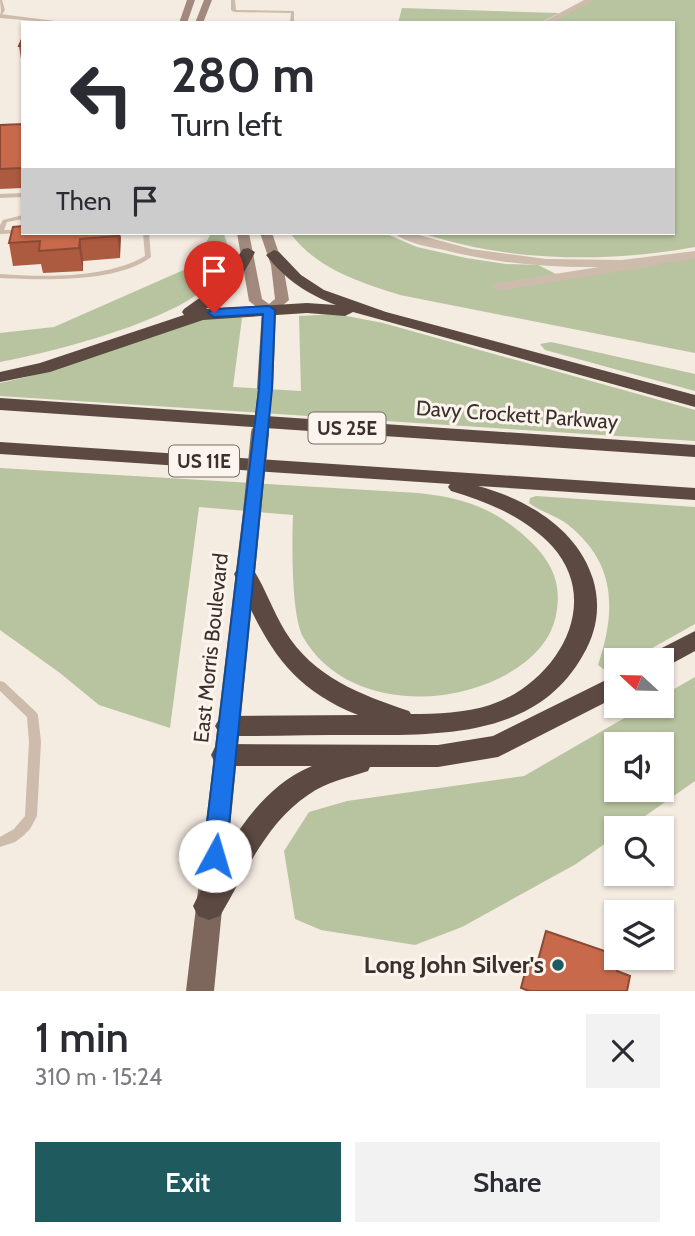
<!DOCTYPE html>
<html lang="en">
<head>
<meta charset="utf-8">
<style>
	body { margin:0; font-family:Cabin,sans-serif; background:#f2f2f3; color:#2b2b33; height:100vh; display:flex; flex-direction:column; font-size:26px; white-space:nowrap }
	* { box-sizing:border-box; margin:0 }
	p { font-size:23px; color:#7c7c81 }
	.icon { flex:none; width:38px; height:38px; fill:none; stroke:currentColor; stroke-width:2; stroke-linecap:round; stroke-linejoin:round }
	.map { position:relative; height:991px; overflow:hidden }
	.drawer { display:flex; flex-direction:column; background:#fff; flex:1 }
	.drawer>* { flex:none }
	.hud { position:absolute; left:21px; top:21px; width:654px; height:214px; border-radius:0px; box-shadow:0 2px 5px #0004; background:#fff; color:#2b2b33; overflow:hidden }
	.needle { width:46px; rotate:292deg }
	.tools { position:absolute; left:604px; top:648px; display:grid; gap:14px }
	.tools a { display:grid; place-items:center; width:70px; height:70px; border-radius:0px; background:#fff; box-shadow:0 2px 5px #0004; font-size:35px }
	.pin { position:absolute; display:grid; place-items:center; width:60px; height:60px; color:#fff; margin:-72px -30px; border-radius:50% 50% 50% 0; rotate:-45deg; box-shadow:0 0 7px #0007 }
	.pin .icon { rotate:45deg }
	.me { position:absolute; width:77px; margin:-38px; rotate:6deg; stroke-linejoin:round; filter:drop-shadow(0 0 5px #0008) }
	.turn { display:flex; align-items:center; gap:24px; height:147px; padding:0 35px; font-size:32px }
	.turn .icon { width:91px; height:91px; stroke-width:2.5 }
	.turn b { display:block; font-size:49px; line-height:60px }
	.then { display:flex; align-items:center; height:66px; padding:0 35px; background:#0003; gap:14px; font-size:26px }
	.round { display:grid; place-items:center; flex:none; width:74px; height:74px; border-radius:0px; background:#f2f2f3 }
	.overview { display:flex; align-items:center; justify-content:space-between; height:119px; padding:0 35px }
	h1 { font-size:42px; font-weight:600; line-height:52px }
	.action { display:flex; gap:14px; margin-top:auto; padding:14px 35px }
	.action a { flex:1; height:80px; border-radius:0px; background:#1f5a5e; color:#fff; font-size:28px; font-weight:600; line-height:80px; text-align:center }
	.action a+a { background:#f2f2f3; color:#2b2b33 }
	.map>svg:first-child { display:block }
</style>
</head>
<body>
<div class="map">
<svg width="695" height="991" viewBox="0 0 695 991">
	<rect width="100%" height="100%" fill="#f4ebe1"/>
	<g fill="#b8c4a0" fill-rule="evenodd">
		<path d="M590 0H695V247C607 263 507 262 422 233H674V23H545Z"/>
		<polygon points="402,8 559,13 540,23 398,23"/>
		<path d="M211 233H224C225 239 229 247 228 254 226 312 47 353 0 362V333L54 327 195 265Z"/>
		<path d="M290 233H384L417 247 466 258 506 264 538 265 564 278 695 253V353L400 295C359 282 317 269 290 233Z"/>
		<path d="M336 314 383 323 695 410V441L0 396V383C21 378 42 374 63 367 100 355 208 306 242 318L233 387 301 391 299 316Z"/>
		<polygon points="551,342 695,374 695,391 545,350 540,344"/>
		<path d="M0 468 418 493C466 498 497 509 532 543 551 562 561 582 557 609 554 635 538 654 517 668 454 710 345 710 303 637 291 615 292 541 293 515L199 507 170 728 99 705 60 673 0 630Z"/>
		<path d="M536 496 695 507V624L631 660H616V669L606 671 598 665C616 611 617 563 567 524 555 515 541 512 529 503L530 498Z"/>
		<path d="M695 677V781L628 828H616V836L576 864 462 927 415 945 321 930 295 919 284 851 309 812 347 801 524 776 647 705H662V696ZM616 744H662V789H616Z"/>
	</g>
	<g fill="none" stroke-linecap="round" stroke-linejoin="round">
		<g fill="#cdbbac" fill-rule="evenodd">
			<polygon points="0,0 2,0 5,10 0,17 1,10"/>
			<polygon points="231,0 235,0 236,10 294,11 294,23 290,23 291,13 234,12 231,10"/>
			<polygon points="23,193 23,197 0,198 0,194"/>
			<polygon points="23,215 23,219 7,222 4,230 23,230 23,233 25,233 0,234 0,225 3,220"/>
			<path d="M143 233H149L151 257C118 283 41 280 0 278V274C44 277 106 279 145 256Z"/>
			<polygon points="0,681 4,682 36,712 38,715 41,742 37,816 30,829 23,836 15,842 0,847 0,837 14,829 25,816 29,742 27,717 0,691"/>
		</g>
		<g fill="#cdbbac" fill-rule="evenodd">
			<polygon points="584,0 594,0 551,23 541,23"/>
			<polygon points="0,14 55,21 59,23 0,18"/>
			<polygon points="655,258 659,259 659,265 498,291 491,287 498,283"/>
		</g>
		<path fill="#cdbbac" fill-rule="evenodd" d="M394 233H411L471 249 546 259 622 260 695 251V259C610 271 528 271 444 250 429 247 406 243 394 233Z"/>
		<g fill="#a18a7d" fill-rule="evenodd">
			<polygon points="187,0 195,0 187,23 179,23"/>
			<polygon points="204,0 212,0 203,23 195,23"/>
			<polygon points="237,233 249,233 262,299 269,304 275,299 271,265 260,233 272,233 283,265 289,300 274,313 264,313 249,301"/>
		</g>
		<g fill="#7d675c" fill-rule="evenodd">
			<polygon points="269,306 276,310 273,389 265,394 257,389 262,310"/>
			<polygon points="252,506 261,512 214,991 186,991 243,512"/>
		</g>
		<g fill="#5c4a42" fill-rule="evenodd">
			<path d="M248 248 255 252C244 276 229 294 206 309L307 303 336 305C307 294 286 280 266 255L274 250 279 252 301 275 324 290 386 312 695 395V407L353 312 345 316 307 313 203 320 50 372 0 382V372L40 363 184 315 182 312 184 309 219 284 243 249Z"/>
			<polygon points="0,398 695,445 695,457 0,410"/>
			<path d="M0 442 695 488V500L478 486C526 499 577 528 593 579 601 606 597 631 583 655 537 738 439 735 356 735 313 735 271 736 228 736L219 733 215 726 219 719 228 716 358 715C285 686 265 641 234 574L237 569 245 566 253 569C265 588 273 611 285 631 313 677 361 695 409 711L411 714C437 714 465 713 490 705 554 684 605 605 552 546 525 517 488 502 451 491L448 487 450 484 0 454Z"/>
			<polygon points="695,631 695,651 662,669 662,660 649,660 652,653"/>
			<path d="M616 675V697L498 757 438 767H370L368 771C347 778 326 782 308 795 266 823 245 874 220 916L209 920 198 916 193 906 198 896C229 847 255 790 312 766H225L215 763 211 755 215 747 225 744 438 745 493 736Z"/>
		</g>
		<polyline stroke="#7d675c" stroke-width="14" points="260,435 265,389"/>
		<polyline stroke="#7d675c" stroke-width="18" points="252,512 260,433"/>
	</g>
	<g fill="#ac5a40">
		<polygon points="23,37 23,59 21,59 19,46"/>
		<polygon points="23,124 23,188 0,189 0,125"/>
		<polygon points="120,233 120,258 83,261 83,271 43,273 41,264 13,266 9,243"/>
	</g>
	<g fill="#8c4a34">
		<polygon points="117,233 120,233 121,238 120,258"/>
		<polygon points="80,239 83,261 83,271 79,248"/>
	</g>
	<g fill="#c8694b" stroke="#8c4a34" stroke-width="2">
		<polygon points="23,37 23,46 19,46"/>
		<polygon points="23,124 23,168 0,169 0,125"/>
		<polygon points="23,226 23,233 117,233 117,236 80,239 79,248 39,251 40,241 9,243 13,227"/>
		<polygon points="546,931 616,955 616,957 620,957 617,971 630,976 627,991 529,991 521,988 528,961 537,964"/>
	</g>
	<polygon fill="#1a73e8" stroke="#114b97" stroke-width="2" points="269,306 275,310 272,389 226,856 223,863 215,866 207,863 203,856 259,389 263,314 214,317 208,313 214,309"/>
	<circle fill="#1f5a5e" stroke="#fbf5ee" stroke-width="2.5" cx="558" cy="965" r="7"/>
	<g text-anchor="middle" stroke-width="6" stroke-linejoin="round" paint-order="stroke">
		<g fill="#fbf5ee" stroke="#756b66" stroke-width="2">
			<rect x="308.5" y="412.5" width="77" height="31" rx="5"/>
			<rect x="169" y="445.5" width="70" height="31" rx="5"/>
		</g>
		<g font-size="19" font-weight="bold" fill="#3b302b">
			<text x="347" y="435">US 25E</text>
			<text x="204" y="468">US 11E</text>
		</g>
		<g font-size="21" fill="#3b302b" stroke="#fbf5ee">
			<text transform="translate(517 415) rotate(4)" y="7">Davy Crockett Parkway</text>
			<text transform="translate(211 648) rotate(-84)" y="7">East Morris Boulevard</text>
		</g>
		<g font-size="24" font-weight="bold" fill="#3b302b" stroke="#fbf5ee" text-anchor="end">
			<text x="544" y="973">Long John Silver's</text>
		</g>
	</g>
</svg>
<div class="tools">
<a><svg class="needle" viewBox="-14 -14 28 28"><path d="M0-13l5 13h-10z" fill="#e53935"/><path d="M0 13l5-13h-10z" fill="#7c7c81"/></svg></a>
<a><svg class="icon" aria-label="sound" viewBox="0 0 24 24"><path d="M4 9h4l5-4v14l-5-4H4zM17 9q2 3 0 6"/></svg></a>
<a><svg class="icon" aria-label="search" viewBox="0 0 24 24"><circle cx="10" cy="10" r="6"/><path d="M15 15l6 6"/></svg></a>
<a><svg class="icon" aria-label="layers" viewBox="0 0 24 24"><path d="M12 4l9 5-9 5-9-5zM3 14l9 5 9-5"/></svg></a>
</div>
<div class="pin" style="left:214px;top:313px;background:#d93025"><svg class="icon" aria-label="arrive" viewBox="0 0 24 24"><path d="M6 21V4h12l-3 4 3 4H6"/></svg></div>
<svg class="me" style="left:215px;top:856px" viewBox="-20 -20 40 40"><circle r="19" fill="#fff"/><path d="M0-13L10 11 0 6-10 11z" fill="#1a73e8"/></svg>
<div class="hud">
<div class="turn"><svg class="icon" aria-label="left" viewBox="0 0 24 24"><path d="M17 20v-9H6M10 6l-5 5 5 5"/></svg><div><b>280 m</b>Turn left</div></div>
<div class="then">Then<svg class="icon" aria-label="arrive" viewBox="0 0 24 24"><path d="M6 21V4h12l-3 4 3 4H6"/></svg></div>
</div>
</div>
<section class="drawer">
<div class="overview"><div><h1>1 min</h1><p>310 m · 15:24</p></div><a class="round"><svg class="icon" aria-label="close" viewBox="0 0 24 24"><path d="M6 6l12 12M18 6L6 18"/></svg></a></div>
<div class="action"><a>Exit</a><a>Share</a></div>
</section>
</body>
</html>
